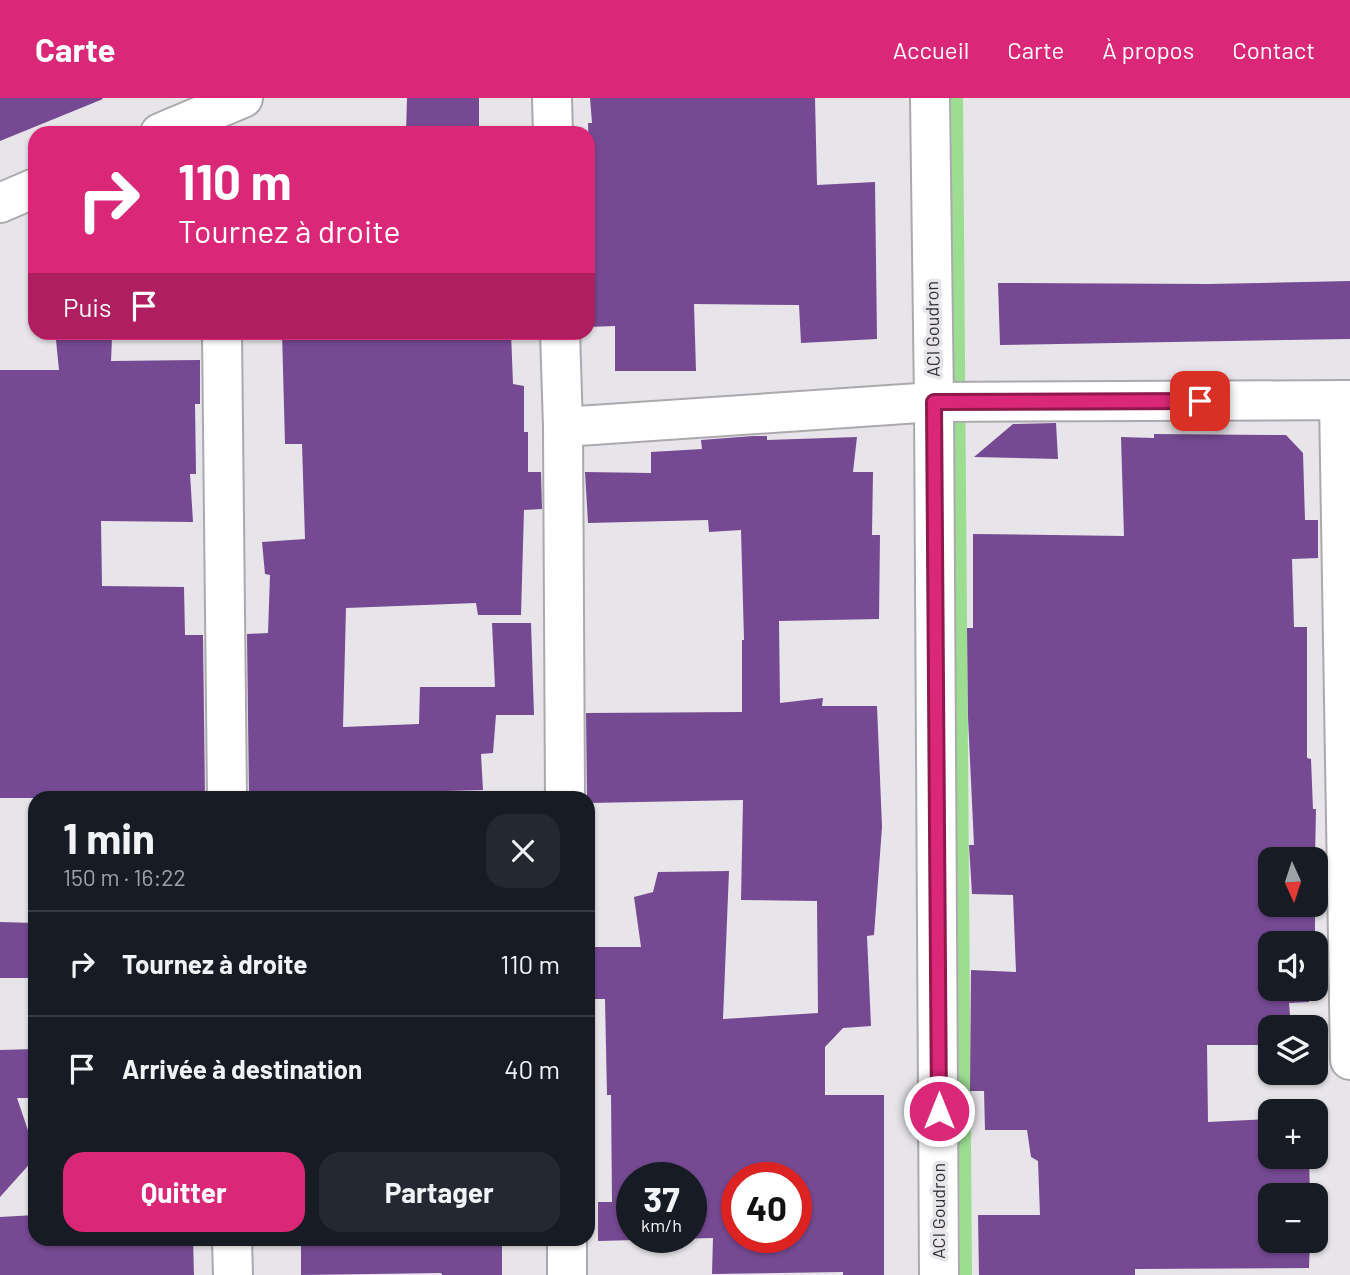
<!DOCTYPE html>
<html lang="fr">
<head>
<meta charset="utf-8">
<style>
	body { margin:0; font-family:Barlow,sans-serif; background:#242831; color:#f1f3f6; height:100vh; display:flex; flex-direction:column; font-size:26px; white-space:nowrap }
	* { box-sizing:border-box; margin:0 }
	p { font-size:23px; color:#9ea1a6 }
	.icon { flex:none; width:38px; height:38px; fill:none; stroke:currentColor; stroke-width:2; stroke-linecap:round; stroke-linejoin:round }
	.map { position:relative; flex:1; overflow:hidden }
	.panel { position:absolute; left:28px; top:693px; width:567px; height:455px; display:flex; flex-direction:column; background:#171b24; border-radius:21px; box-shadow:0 2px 5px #0004 }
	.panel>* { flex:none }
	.guide { position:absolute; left:28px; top:28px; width:567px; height:214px; border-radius:21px; box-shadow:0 2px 5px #0004; background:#db2777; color:#fff; overflow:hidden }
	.needle { width:46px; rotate:177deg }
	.buttons { position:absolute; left:1258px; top:749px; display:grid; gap:14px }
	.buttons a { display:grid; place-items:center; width:70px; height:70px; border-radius:14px; background:#171b24; box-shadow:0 2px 5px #0004; font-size:35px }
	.speed { position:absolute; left:616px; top:1064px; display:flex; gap:14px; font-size:35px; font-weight:700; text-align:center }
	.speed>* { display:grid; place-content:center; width:91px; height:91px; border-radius:50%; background:#171b24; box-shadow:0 2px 5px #0004; line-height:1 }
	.speed small { font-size:18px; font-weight:400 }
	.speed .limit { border:10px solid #d22; background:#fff; color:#111 }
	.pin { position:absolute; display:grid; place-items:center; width:60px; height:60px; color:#fff; margin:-30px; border-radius:14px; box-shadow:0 4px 10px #0006 }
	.me { position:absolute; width:77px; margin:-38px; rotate:0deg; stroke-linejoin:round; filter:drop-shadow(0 0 5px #0008) }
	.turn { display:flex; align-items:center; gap:24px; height:147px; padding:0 35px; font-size:32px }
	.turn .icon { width:91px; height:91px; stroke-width:2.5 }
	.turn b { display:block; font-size:49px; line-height:60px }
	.then { display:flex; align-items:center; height:66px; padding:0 35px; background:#0003; gap:14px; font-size:26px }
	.round { display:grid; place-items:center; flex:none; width:74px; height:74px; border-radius:21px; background:#242831 }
	.head { display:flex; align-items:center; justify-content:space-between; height:119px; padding:0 35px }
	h1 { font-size:42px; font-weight:700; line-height:52px }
	.button { display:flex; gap:14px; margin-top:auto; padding:14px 35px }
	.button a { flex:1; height:80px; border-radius:21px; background:#db2777; color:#fff; font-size:28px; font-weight:700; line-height:80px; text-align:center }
	.button a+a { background:#242831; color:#f1f3f6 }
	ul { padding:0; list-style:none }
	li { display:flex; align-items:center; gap:21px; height:105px; padding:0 35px; border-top:2px solid #363941 }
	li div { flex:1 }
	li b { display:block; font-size:26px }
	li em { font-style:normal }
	header { display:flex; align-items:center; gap:42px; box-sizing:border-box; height:98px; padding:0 35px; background:#db2777; color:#fff }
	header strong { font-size:33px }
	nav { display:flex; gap:38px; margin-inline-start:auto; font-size:24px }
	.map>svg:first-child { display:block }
</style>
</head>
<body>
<header>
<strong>Carte</strong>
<nav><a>Accueil</a><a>Carte</a><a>À propos</a><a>Contact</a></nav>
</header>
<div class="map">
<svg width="1350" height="1177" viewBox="0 0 1350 1177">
	<rect width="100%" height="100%" fill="#e7e5e9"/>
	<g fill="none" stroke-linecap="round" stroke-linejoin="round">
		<polyline stroke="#9cdd92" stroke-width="12" points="957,0 966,1177"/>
	</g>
	<g fill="#754a92" fill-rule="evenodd">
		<polygon points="0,0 102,0 103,1 0,43"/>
		<polygon points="407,0 479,0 479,35 406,35"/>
		<polygon points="590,0 815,0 817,87 875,84 877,241 801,245 799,207 694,206 696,273 615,273 615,228 588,229 588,184 594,183 595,113 591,113 588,25 592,25"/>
		<polygon points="1350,183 1350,241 1000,247 998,185 1208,186"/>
		<polygon points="282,234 511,234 513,286 524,288 524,334 528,334 528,374 541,374 542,411 524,412 521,517 478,517 476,505 346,510 343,629 419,626 420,589 495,589 492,525 531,525 534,617 496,617 493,655 481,656 483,692 372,695 372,700 299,697 299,700 249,700 247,536 268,535 270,477 265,476 262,444 305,441 302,346 285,346"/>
		<polygon points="112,240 111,263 200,262 200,306 195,306 196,376 190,376 193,424 101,423 102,488 184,489 185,537 203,537 205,700 0,700 0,272 59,272 56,242"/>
		<polygon points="1056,325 1058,361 974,359 1013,326"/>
		<polygon points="1154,336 1286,337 1303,355 1305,422 1318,422 1318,460 1292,461 1294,529 1307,529 1307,660 1311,661 1313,711 1316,711 1315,761 1270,761 1270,807 1315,807 1315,835 1307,835 1308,845 1270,845 1270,891 1309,891 1309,904 1289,905 1291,929 1270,929 1270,947 1207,947 1208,1024 1270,1021 1270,1059 1309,1059 1310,1097 1270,1097 1270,1143 1310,1143 1309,1170 1135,1171 1135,1177 979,1177 978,1117 1040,1117 1038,1063 1031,1059 1027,1032 985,1032 984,993 970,993 971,872 1016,874 1013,797 972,796 969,747 974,747 968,619 967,530 973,530 973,436 1124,438 1121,339 1154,340"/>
		<path d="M753 338H767V342L857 339 853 374H873L872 437H880L879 521 779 523 780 605 823 600 822 608H877L882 729 874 837 867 838 871 928 843 930 825 949V997H884V1177H843V1174L712 1176 713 1140 598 1143V1104H612L611 997H607L605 901H589L588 849H641L634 799 653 794 658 774 729 773 723 921 818 915 817 803 741 802 743 702 588 705 587 700 586 615 742 614V542H744L741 432 709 434 708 422 588 425 585 374 651 375V354L702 351 701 342ZM632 1080H691V1139H632ZM737 1080H796V1139H737Z"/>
		<polygon points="0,824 35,825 35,880 0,880"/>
		<polygon points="35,951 35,1000 17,1000 35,1053 35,1060 0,1099 0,952"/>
		<polygon points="1275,1002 1308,1002 1308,1013 1274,1013"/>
		<polygon points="35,1117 35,1141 193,1141 194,1177 0,1177 0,1119"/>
		<polygon points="301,1141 502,1141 502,1177 442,1177 441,1175 301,1177"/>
	</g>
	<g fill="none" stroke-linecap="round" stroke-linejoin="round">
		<g stroke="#aba9ad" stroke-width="42">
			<g id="minor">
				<polyline points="552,0 553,35"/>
				<polyline points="930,0 934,304 939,1177"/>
				<polyline points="160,35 243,0"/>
				<polyline points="0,105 35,90"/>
				<polyline points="222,234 227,700"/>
				<polyline points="560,234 563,329 565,700"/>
				<polyline points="1339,302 1350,962"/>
				<polyline points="563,329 934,304 1350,302"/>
				<polyline points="232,1141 233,1177"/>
				<polyline points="567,1141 567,1177"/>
			</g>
		</g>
		<use href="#minor" stroke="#fff" stroke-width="38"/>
	</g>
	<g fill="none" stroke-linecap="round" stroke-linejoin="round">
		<g stroke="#8e194d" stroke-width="18">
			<polyline id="route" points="939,1013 934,304 1200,303"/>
		</g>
		<use href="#route" stroke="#db2777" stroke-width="12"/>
	</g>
	<g text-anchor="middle" stroke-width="7" stroke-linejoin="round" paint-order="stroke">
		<g font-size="18" fill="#2d2c2e" stroke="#e7e5e9">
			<text transform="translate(933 231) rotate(-91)" y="6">ACI Goudron</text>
			<text transform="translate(939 1113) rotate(-90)" y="6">ACI Goudron</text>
		</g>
	</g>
</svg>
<div class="buttons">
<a><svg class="needle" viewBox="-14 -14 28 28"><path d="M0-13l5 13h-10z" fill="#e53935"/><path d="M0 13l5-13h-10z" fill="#9ea1a6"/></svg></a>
<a><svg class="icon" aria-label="sound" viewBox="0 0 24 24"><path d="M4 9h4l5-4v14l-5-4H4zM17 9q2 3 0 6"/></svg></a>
<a><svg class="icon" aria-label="layers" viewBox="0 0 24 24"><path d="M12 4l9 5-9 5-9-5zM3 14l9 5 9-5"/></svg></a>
<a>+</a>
<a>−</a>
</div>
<div class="speed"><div>37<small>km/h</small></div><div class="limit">40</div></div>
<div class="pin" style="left:1200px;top:303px;background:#d93025"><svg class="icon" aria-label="arrive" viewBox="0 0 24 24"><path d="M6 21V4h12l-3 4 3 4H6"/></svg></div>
<svg class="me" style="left:939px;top:1013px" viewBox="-20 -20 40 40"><circle r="17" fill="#db2777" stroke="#fff" stroke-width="3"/><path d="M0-11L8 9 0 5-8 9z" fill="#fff"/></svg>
<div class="guide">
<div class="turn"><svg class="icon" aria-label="right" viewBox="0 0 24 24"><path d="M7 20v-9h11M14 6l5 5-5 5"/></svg><div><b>110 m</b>Tournez à droite</div></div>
<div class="then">Puis<svg class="icon" aria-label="arrive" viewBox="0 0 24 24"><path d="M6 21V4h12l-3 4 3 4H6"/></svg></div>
</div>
<section class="panel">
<div class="head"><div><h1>1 min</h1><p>150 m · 16:22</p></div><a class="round"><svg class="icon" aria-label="close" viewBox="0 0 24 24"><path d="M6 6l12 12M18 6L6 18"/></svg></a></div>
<ul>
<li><svg class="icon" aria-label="right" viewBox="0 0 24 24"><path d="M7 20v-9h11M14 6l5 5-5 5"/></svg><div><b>Tournez à droite</b></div><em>110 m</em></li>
<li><svg class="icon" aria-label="arrive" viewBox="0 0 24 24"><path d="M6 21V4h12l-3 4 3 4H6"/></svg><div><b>Arrivée à destination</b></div><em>40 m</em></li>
</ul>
<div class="button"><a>Quitter</a><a>Partager</a></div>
</section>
</div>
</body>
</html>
